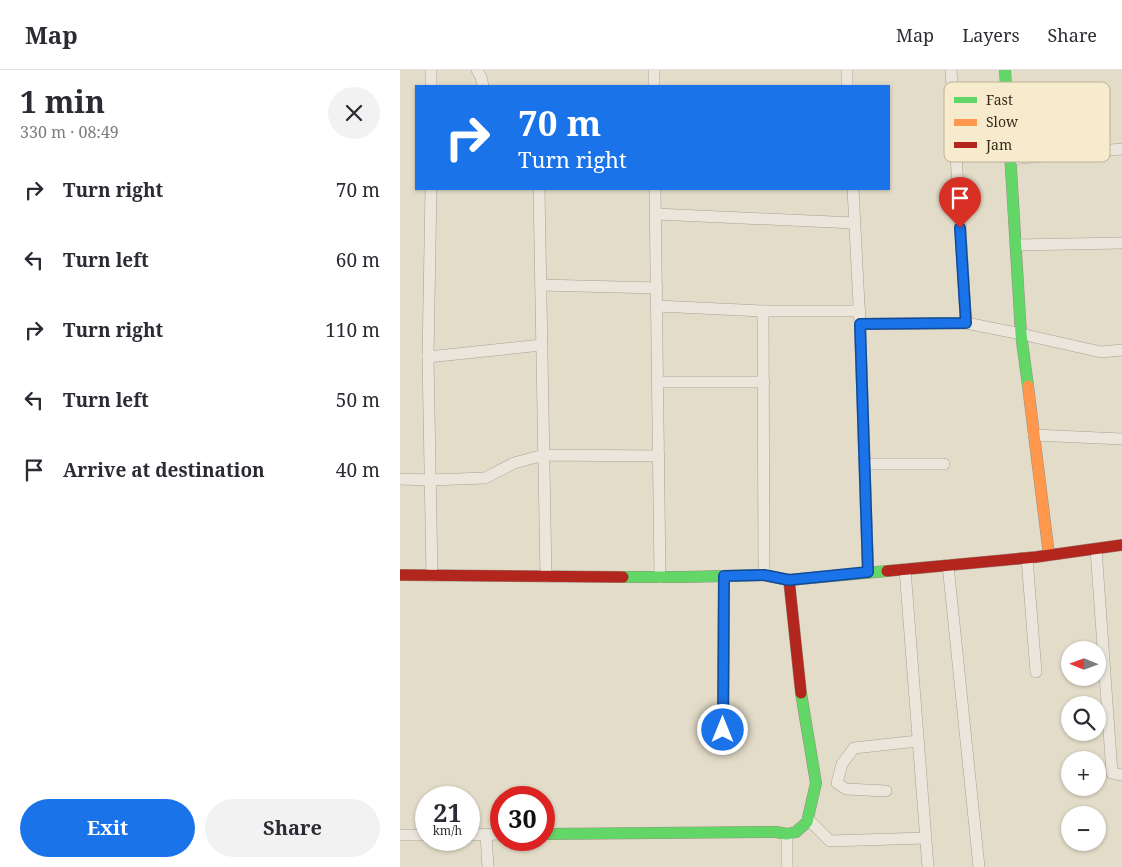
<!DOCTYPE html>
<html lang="en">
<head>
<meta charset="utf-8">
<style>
	body { margin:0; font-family:"Noto Serif",serif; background:#f2f2f3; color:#2b2b33; height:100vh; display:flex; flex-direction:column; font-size:19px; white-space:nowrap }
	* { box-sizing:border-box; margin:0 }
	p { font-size:16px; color:#7c7c81 }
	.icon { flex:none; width:28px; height:28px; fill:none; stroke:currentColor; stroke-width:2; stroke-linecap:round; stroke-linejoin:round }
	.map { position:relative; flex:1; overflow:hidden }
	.sheet { display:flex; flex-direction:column; background:#fff; width:400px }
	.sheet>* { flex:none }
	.hud { position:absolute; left:15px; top:15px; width:475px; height:105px; border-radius:0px; box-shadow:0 1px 4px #0004; background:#1a73e8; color:#fff; overflow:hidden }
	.needle { width:32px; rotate:271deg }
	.buttons { position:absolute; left:661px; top:571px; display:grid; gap:10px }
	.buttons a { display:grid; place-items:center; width:45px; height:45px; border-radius:50%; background:#fff; box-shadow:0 1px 4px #0004; font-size:25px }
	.speed { position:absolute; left:15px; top:716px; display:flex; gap:10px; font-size:25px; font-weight:700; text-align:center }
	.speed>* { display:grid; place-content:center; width:65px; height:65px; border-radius:50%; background:#fff; box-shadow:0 1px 4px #0004; line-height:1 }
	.speed small { font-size:12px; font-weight:400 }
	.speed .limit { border:8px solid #d22; background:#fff; color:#111 }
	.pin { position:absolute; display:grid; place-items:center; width:42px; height:42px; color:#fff; margin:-51px -21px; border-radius:50% 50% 50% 0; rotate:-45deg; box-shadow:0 0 5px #0007 }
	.pin .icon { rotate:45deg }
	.me { position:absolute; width:55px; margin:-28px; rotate:0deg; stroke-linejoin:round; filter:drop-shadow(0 0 4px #0008) }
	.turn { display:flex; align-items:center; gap:18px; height:105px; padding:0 20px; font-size:22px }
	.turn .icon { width:65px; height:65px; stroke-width:2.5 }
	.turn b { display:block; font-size:35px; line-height:42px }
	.round { display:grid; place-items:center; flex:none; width:52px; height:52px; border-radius:26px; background:#f2f2f3 }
	.summary { display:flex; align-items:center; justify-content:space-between; height:85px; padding:0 20px }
	h1 { font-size:30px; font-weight:700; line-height:38px }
	.button { display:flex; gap:10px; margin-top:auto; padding:10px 20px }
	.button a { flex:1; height:58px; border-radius:30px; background:#1a73e8; color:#fff; font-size:20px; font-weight:700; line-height:58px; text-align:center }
	.button a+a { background:#f2f2f3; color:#2b2b33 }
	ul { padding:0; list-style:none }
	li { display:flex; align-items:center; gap:15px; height:70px; padding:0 20px }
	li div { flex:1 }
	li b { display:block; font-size:19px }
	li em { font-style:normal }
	header { display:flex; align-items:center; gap:30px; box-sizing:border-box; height:70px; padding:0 25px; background:#fff; border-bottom:1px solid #e1e1e2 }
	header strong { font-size:24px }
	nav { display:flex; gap:28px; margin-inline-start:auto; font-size:18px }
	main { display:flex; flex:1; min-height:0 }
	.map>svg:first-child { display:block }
</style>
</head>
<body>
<header>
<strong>Map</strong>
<nav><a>Map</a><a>Layers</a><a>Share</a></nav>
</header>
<main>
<section class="sheet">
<div class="summary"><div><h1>1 min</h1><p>330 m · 08:49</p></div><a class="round"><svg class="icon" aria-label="close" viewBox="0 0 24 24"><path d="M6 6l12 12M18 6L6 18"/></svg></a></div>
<ul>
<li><svg class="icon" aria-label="right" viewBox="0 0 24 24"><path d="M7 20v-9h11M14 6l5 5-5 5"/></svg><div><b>Turn right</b></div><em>70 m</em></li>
<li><svg class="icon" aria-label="left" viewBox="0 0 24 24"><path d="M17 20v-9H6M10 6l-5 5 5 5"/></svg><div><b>Turn left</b></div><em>60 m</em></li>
<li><svg class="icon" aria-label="right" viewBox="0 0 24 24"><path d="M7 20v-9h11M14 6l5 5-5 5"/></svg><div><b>Turn right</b></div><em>110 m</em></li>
<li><svg class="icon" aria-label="left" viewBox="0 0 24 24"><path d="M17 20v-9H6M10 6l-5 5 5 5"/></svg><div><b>Turn left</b></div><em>50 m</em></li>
<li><svg class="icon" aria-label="arrive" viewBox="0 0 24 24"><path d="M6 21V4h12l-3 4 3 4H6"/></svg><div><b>Arrive at destination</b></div><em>40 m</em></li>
</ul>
<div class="button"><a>Exit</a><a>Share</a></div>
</section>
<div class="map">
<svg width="722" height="797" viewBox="0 0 722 797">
	<rect width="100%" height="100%" fill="#e3dcc9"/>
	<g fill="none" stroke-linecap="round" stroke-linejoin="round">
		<g stroke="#a8a193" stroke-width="12">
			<g id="street">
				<polyline points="31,0 31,16"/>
				<polyline points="77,0 81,7 83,16"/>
				<polyline points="254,0 254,16"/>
				<polyline points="447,0 447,16"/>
				<polyline points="551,0 566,253"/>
				<polyline points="552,25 591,42 608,69"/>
				<polyline points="611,89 722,79"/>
				<polyline points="31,119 28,287 32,506"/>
				<polyline points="139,119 146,507"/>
				<polyline points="255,119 260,507"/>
				<polyline points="453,119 460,254 468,502"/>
				<polyline points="256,144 455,153"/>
				<polyline points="616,175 722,173"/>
				<polyline points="141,215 257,218"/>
				<polyline points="257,236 363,241 460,241"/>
				<polyline points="363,241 364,505"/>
				<polyline points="460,254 566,253 621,264 701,282 722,280"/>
				<polyline points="28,287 142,275"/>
				<polyline points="258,312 364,312"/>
				<polyline points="634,365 722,369"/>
				<polyline points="465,394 544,394"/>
				<polyline points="0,409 30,410 85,408 114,393 144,385 259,386"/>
				<polyline points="696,479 712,703 722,705"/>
				<polyline points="627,488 636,602"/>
				<polyline points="548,495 579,797"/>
				<polyline points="505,499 528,797"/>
				<polyline points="323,661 324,506"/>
				<polyline points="486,721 446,719 437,713 442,694 454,678 518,671"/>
				<polyline points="408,749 430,771 525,768"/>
				<polyline points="387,764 387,797"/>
				<polyline points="0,765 26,765"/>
				<polyline points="69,765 101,764"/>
				<polyline points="86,765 88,797"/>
			</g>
		</g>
		<g stroke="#979083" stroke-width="12">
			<g id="fast">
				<polyline points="605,0 621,264 628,316"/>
				<polyline points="223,507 284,507 364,505 389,510 487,501"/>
				<polyline points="144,764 376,762 387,764 396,762 407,752 416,713 401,623"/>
			</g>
		</g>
		<g stroke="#979083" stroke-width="12">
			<polyline id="slow" points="628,316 649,485"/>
		</g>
		<g stroke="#979083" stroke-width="12">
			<g id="jam">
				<polyline points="487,501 636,487 722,475"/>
				<polyline points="0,505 223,507"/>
				<polyline points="389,510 401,623"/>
			</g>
		</g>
		<use href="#street" stroke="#ebe6db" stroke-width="11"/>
		<use href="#fast" stroke="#63d668" stroke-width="11"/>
		<use href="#slow" stroke="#ff974d" stroke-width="11"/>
		<use href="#jam" stroke="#b3261e" stroke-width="11"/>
	</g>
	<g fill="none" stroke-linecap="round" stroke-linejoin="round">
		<g stroke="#114b97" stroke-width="12">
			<polyline id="route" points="323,660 324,506 364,505 389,510 468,502 460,254 566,253 560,158"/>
		</g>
		<use href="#route" stroke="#1a73e8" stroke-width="9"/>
	</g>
	<rect x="544" y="12" width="166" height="80" rx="8" fill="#f6ebcd" stroke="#bcb198" stroke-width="1"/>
	<rect x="554" y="27" width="23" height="6" fill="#63d668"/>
	<rect x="554" y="49" width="23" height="7" fill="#ff974d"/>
	<rect x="554" y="72" width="23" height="6" fill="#b3261e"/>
	<g font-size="14" fill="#36291b">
		<text x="586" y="35">Fast</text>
		<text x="586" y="57">Slow</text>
		<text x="586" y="80">Jam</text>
	</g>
</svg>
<div class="buttons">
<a><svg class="needle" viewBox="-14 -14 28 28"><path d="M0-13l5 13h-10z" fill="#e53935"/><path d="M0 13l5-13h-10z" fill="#7c7c81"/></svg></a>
<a><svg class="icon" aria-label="search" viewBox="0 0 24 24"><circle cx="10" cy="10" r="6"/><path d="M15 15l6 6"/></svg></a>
<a>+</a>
<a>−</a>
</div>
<div class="speed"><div>21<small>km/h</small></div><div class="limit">30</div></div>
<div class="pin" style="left:560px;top:158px;background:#d93025"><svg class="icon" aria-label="arrive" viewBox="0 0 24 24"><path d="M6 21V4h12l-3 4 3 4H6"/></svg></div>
<svg class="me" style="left:323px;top:660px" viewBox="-20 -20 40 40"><circle r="17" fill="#1a73e8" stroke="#fff" stroke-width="3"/><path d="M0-11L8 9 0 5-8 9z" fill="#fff"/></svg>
<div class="hud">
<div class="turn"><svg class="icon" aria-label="right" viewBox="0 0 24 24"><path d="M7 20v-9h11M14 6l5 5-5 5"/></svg><div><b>70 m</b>Turn right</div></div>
</div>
</div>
</main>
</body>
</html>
